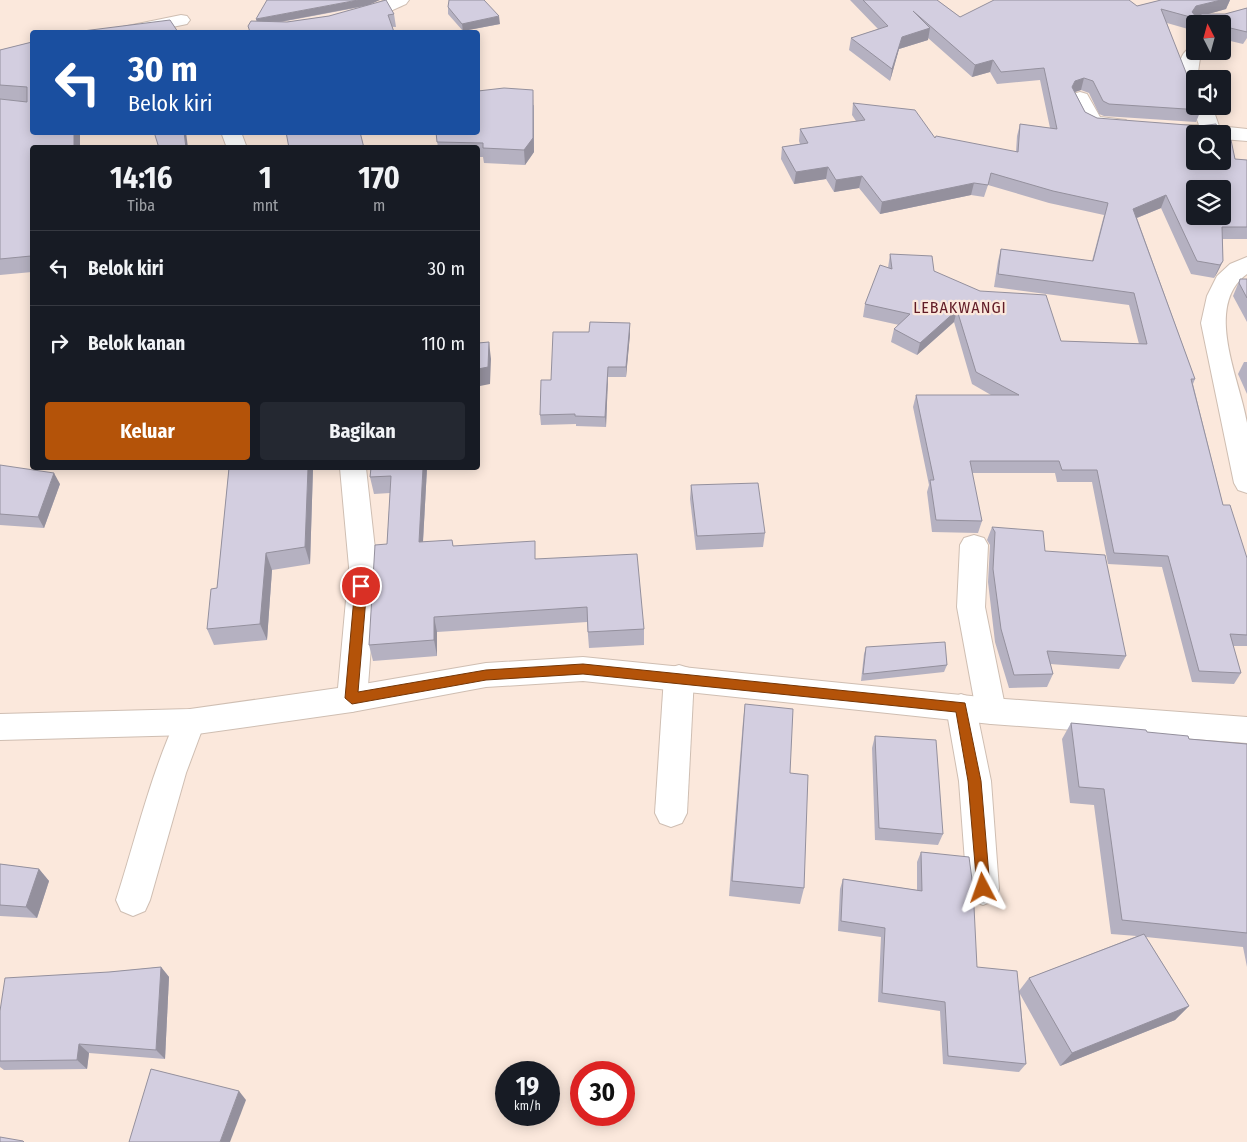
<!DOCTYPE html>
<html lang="id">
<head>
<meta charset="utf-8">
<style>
	body { margin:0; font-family:"Fira Sans Condensed",sans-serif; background:#242831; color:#f1f3f6; height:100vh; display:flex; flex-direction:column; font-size:19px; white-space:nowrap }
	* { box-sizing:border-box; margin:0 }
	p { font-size:16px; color:#9ea1a6 }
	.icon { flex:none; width:28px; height:28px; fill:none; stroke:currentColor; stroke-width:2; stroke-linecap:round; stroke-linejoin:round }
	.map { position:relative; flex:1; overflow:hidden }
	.side { position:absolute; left:30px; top:145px; width:450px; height:325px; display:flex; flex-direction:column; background:#171b24; border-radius:5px; box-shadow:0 2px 12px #0003 }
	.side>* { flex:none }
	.hud { position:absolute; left:30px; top:30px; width:450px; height:105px; border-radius:5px; box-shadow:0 2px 12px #0003; background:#1a4fa0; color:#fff; overflow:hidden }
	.needle { width:32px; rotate:354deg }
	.controls { position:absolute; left:1186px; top:15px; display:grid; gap:10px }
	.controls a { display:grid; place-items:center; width:45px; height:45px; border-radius:5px; background:#171b24; box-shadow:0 2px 12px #0003; font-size:25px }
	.speed { position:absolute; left:495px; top:1061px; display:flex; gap:10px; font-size:25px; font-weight:700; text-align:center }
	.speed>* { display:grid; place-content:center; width:65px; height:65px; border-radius:50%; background:#171b24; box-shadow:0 2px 12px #0003; line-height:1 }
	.speed small { font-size:12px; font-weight:400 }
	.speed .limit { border:8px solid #d22; background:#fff; color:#111 }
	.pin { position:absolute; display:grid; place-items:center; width:42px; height:42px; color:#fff; margin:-21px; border:2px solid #fff; border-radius:50%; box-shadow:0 1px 5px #0007 }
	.me { position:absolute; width:55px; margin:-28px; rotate:356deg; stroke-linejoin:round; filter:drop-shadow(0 0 4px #0008) }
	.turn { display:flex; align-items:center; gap:18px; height:105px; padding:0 15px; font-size:22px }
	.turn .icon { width:65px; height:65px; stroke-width:2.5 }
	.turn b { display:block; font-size:35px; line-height:42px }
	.eta { display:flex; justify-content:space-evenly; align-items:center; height:85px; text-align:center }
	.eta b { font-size:30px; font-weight:700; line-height:35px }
	.button { display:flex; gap:10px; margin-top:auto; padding:10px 15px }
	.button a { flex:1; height:58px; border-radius:5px; background:#b45309; color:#fff; font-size:20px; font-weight:700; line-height:58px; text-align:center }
	.button a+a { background:#242831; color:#f1f3f6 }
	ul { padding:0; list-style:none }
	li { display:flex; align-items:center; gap:15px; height:75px; padding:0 15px; border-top:1px solid #363941 }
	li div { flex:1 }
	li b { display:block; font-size:19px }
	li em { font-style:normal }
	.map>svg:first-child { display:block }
</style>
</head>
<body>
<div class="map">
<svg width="1247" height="1142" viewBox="0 0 1247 1142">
	<rect width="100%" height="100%" fill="#fbe8dc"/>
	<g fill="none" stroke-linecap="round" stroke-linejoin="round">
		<g stroke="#cfbeb2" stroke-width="2">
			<g id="minor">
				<path d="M385 0H409L406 4C389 11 366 25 347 20L344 16 347 12 369 7Z"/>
				<polygon points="181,15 187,16 190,20 187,24 148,32 115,32 118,28"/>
				<path d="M1195 46V51H1207L1200 58 1198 72 1201 79H1195V94L1188 92C1178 77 1174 52 1195 46Z"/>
				<polygon points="1080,92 1087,94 1100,117 1126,120 1129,124 1126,128 1119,130 1086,126 1070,98 1073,94"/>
				<polygon points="1195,102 1195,106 1212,106 1219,126 1247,129 1247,141 1222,139 1222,134 1195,134 1195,136 1175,133 1172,129 1175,125 1199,125 1192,106"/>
				<polygon points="221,132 241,132 247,148 227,148"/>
				<polygon points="340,468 366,468 377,567 367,699 362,708 352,712 342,708 337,699 349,567"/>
				<polygon points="974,535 984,538 988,545 985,607 1006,711 1002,720 991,724 980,720 977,713 991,781 999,889 995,900 983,905 971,900 967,889 959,781 946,707 950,698 961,694 972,698 975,705 957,607 960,545 964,538"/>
				<polygon points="679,665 689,668 694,677 687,813 682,823 671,827 660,823 655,813 664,677 669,668"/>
				<path d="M190 709 201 713 205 722 186 773 150 900 145 911 133 916 121 911 116 900C136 838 151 772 179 713Z"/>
			</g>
		</g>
		<g stroke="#cfbeb2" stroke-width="2">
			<g id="tertiary">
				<path d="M1247 257V274C1203 306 1240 379 1247 423 1247 445 1247 470 1247 493L1238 490 1234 483 1201 323 1207 296 1217 276 1230 264Z"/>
				<polygon points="583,657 991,698 1247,717 1247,743 991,724 583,681 486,687 352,712 190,735 0,740 0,714 190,709 352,686 486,663"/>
			</g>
		</g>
		<use href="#minor" fill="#fff" fill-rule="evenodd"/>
		<use href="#tertiary" fill="#fff" fill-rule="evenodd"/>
	</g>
	<g fill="#b5b1c1" fill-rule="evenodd">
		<polygon points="850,0 937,0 960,17 1137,6 1161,0 1230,0 1226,9 1208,14 1225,14 1247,8 1247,38 1243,44 1222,39 1222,24 1195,24 1195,31 1167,23 1195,106 1201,110 1196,122 1104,116 1099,114 1089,93 1081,90 1075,92 1085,112 1097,118 1221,134 1235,159 1247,160 1247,239 1223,239 1223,261 1217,273 1214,278 1191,274 1161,208 1137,218 1195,379 1193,384 1223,505 1247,558 1247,646 1233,646 1241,673 1234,684 1192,682 1162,567 1108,564 1092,482 1057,482 1055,473 972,473 982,521 978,533 932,532 927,492 929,485 913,407 916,395 991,395 972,384 954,322 917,355 891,342 894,329 899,325 863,317 865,304 888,268 890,254 934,271 1061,341 1139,344 1129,305 994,287 998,261 1001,249 1092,261 1104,215 1049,203 988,185 984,197 971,195 880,214 859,188 834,192 826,179 794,184 781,159 782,147 800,144 799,141 800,129 856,121 852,115 853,103 935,138 1016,152 1017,136 1020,124 1050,128 1040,80 997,84 990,72 972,77 928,38 928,40 899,49 890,81 849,50 851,38 878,29"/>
		<path d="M371 4 394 14 396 27 257 21 256 19ZM366 6 329 16 287 22H281Z"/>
		<polygon points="448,7 500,24 463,31 448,14"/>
		<polygon points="32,42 32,132 80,132 80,148 32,148 32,272 0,275 0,50"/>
		<polygon points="534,105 534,152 525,165 484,163 483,157 478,157 478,148 438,148 436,132"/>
		<polygon points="1240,279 1247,279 1247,322 1233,296"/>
		<polygon points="630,334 626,377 608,377 606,427 576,426 576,424 541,425 540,415 551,380"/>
		<polygon points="1244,362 1247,362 1247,394 1238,374"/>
		<polygon points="0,465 60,484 44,528 0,525"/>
		<polygon points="229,468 313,468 310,564 272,570 267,640 214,645 207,629 217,588"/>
		<polygon points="371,468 427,468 423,542 452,540 453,546 536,559 644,629 644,645 589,648 587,622 437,632 437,656 373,661 369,645 387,544 390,493 374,494 370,477"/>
		<polygon points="691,485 765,533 763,547 696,550 690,499"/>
		<polygon points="992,527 1045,551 1126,656 1119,669 1050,664 1053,674 1047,687 1009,688 995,642 988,582 990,545 987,540"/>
		<polygon points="866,647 947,665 944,672 861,681 864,654"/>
		<polygon points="745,704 790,773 804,888 800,904 729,896 743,721"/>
		<polygon points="1071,723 1147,732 1189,739 1247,744 1247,967 1243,947 1146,937 1189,1006 1175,1020 1060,1066 1020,994 1026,1064 1019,1072 943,1064 940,1011 878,1002 881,937 838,931 840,889 843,879 917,890 917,862 921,852 977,967 1019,991 1029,978 1137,936 1111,934 1094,805 1070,803 1062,739"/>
		<polygon points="875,736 943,834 938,845 875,840 872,748"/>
		<polygon points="0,864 39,869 49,881 37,918 0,916"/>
		<polygon points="161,967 169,977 165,1059 89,1053 87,1069 4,1070 0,1067 0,1011 109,972"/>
	</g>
	<g fill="#94909d">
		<polygon points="358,0 380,0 369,5 258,26 256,19"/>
		<polygon points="1221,0 1230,0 1226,9 1194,18 1192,12 1196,6"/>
		<polygon points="499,16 500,24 463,31 462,24"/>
		<polygon points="930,28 928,40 899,49 890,81 892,69 902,37"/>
		<polygon points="993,60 990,72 972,77 975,65"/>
		<polygon points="1084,78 1081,90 1072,93 1072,87 1075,81"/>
		<polygon points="533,90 534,152 525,165 524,150"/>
		<rect x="74" y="132" width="6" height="16"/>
		<polygon points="184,132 186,132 188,148 186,148"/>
		<polygon points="828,167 826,179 794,184 796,172"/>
		<polygon points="862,176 859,188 834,192 836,180"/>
		<polygon points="974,183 971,195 880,214 882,202"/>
		<polygon points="1166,195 1161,208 1129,221 1133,209"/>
		<polygon points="32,239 32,260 31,256"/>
		<polygon points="1223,261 1217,273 1214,278 1220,265"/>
		<polygon points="957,310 954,322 917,355 920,343"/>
		<polygon points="630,323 630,334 626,377 626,367"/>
		<polygon points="489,342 491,359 490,384 480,386 478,431 478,369"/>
		<polygon points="608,367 608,377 606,427 605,417"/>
		<polygon points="308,468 313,468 310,564 305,547"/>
		<polygon points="423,468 427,468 422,559 419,542"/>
		<polygon points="54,473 60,484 44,528 38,517"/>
		<polygon points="266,553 272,570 267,640 260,624"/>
		<polygon points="434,617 437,632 437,656 434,640"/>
		<polygon points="39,869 49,881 37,918 26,907"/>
		<polygon points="161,967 169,977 165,1059 156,1050"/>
		<polygon points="1189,1006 1175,1020 1060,1066 1072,1053"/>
		<polygon points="79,1044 89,1053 87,1069 77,1060"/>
		<polygon points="239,1091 246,1100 230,1142 220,1142"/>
	</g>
	<g fill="#d3cee0" stroke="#94909d" fill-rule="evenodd">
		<polygon points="267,0 358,0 256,19"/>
		<polygon points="386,0 394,14 388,15 394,32 250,32 248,26 251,21 287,22 329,16"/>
		<polygon points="449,0 484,0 499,16 462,24 448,7"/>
		<path d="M863 0H937L960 17 994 0H1129L1137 6 1161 0H1221L1196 6 1192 12 1198 19 1201 18V14H1225L1247 8V32L1222 26V24H1216L1161 9 1187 75 1195 84V106H1200L1201 110 1109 104 1103 101 1093 81 1084 78 1075 81 1072 87 1085 112 1097 118 1200 126 1216 124 1221 134H1195V161H1222V137L1223 139 1231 140 1235 159 1247 160V227H1222L1223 261 1220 265 1197 261 1166 195 1133 209 1195 379H1191L1223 505H1230L1247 558V635L1230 634 1241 673 1199 671 1168 556 1114 553 1097 470H1062L1059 461H970L982 521 936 520 930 480H934L916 395H1019L976 372 957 310 920 343 894 329 910 314 865 304 880 265 892 269 890 254 932 256 934 271 980 291 1046 295 1061 341 1147 344 1134 293 998 274 1001 249 1093 261 1108 203 1053 191 991 173 988 185 974 183 882 202 862 176 836 180 828 167 796 172 782 147 808 143 800 129 865 120 853 103 915 110 935 138 936 136 1018 152 1020 124 1057 129 1044 68 1001 72 993 60 975 65 913 11 930 28 902 37 892 69 851 38 888 26ZM1195 189H1222V216H1195Z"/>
		<polygon points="170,20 178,32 75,32"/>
		<polygon points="32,42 32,132 74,132 74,148 32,148 32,239 31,256 0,259 0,99 27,102 27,87 0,85 0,50"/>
		<polygon points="504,88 533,90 533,138 524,150 483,148 483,143 437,142 436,132 478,132 478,91"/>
		<polygon points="154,132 184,132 186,148 159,148"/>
		<polygon points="286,132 360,132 364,148 289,148"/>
		<polygon points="1240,279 1247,279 1247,298 1239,283"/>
		<polygon points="590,322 630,323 626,367 608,367 605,417 575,416 575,414 540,415 541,380 551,380 553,332 589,332"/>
		<polygon points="489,342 488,367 478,369 478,382 478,343"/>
		<polygon points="0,465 54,473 38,517 0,514"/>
		<polygon points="229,468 308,468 305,547 266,553 260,624 207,629 211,589 217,588"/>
		<polygon points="371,468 423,468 419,542 452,540 453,546 535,541 535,559 637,554 644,629 588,632 587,607 434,617 434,640 369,645 375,545 387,544 391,476 370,477"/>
		<polygon points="758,483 765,533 697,536 691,485"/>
		<polygon points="992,527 1043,531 1045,551 1105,555 1126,656 1047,651 1053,674 1014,675 1001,629 993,569 995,532"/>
		<polygon points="945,642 947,665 863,674 866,647"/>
		<polygon points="745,704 793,709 790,773 808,775 804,888 732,881"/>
		<polygon points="1071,723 1146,730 1147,732 1188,736 1189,739 1247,744 1247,933 1122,920 1104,789 1079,787"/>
		<polygon points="875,736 936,740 943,834 879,828"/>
		<polygon points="921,852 969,857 973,887 977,967 1017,971 1026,1064 948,1056 945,1002 882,993 885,928 841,921 843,879 922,891"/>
		<polygon points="0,864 39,869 26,907 0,905"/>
		<polygon points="1144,934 1189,1006 1072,1053 1029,978"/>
		<polygon points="161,967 156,1050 79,1044 77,1060 0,1061 0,1011 5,978 109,972"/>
		<polygon points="151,1069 239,1091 220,1142 129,1142"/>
		<polygon points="0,1137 23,1141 24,1142 0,1142"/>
	</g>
	<polygon fill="#b45309" stroke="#753606" points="361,581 367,586 358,692 486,670 583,664 965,703 981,781 990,888 988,893 983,895 979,893 977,888 968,781 956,712 583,674 486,680 352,704 345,698 355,586"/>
	<g text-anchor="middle" stroke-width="4.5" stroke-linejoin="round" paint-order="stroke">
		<g font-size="16" letter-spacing="1" fill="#611b27" stroke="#fbe8dc">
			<text x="960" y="313">LEBAKWANGI</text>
		</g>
	</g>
</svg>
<div class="controls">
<a><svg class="needle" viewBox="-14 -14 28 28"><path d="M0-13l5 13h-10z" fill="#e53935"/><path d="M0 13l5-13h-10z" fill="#9ea1a6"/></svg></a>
<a><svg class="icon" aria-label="sound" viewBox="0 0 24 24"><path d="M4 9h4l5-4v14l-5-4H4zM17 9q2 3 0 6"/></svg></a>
<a><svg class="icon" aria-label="search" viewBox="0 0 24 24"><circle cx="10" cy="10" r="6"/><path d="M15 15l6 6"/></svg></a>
<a><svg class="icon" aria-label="layers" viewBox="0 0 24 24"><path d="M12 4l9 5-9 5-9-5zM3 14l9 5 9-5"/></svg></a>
</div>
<div class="speed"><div>19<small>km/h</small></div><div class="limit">30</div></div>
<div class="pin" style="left:361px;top:586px;background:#d93025"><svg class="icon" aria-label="arrive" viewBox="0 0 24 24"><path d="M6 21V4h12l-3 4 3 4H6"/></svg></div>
<svg class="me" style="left:983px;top:888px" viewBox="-20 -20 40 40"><path d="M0-17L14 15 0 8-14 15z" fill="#b45309" stroke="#fff" stroke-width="4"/></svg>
<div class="hud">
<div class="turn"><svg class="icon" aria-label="left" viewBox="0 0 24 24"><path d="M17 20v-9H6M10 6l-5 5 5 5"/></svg><div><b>30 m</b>Belok kiri</div></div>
</div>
<section class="side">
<div class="eta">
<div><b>14:16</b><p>Tiba</p></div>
<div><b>1</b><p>mnt</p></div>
<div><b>170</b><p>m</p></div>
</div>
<ul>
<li><svg class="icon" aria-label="left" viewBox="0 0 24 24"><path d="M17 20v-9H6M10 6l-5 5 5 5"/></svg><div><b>Belok kiri</b></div><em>30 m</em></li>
<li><svg class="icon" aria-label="right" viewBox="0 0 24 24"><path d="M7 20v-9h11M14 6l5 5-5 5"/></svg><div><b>Belok kanan</b></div><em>110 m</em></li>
</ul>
<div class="button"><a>Keluar</a><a>Bagikan</a></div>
</section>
</div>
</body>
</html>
